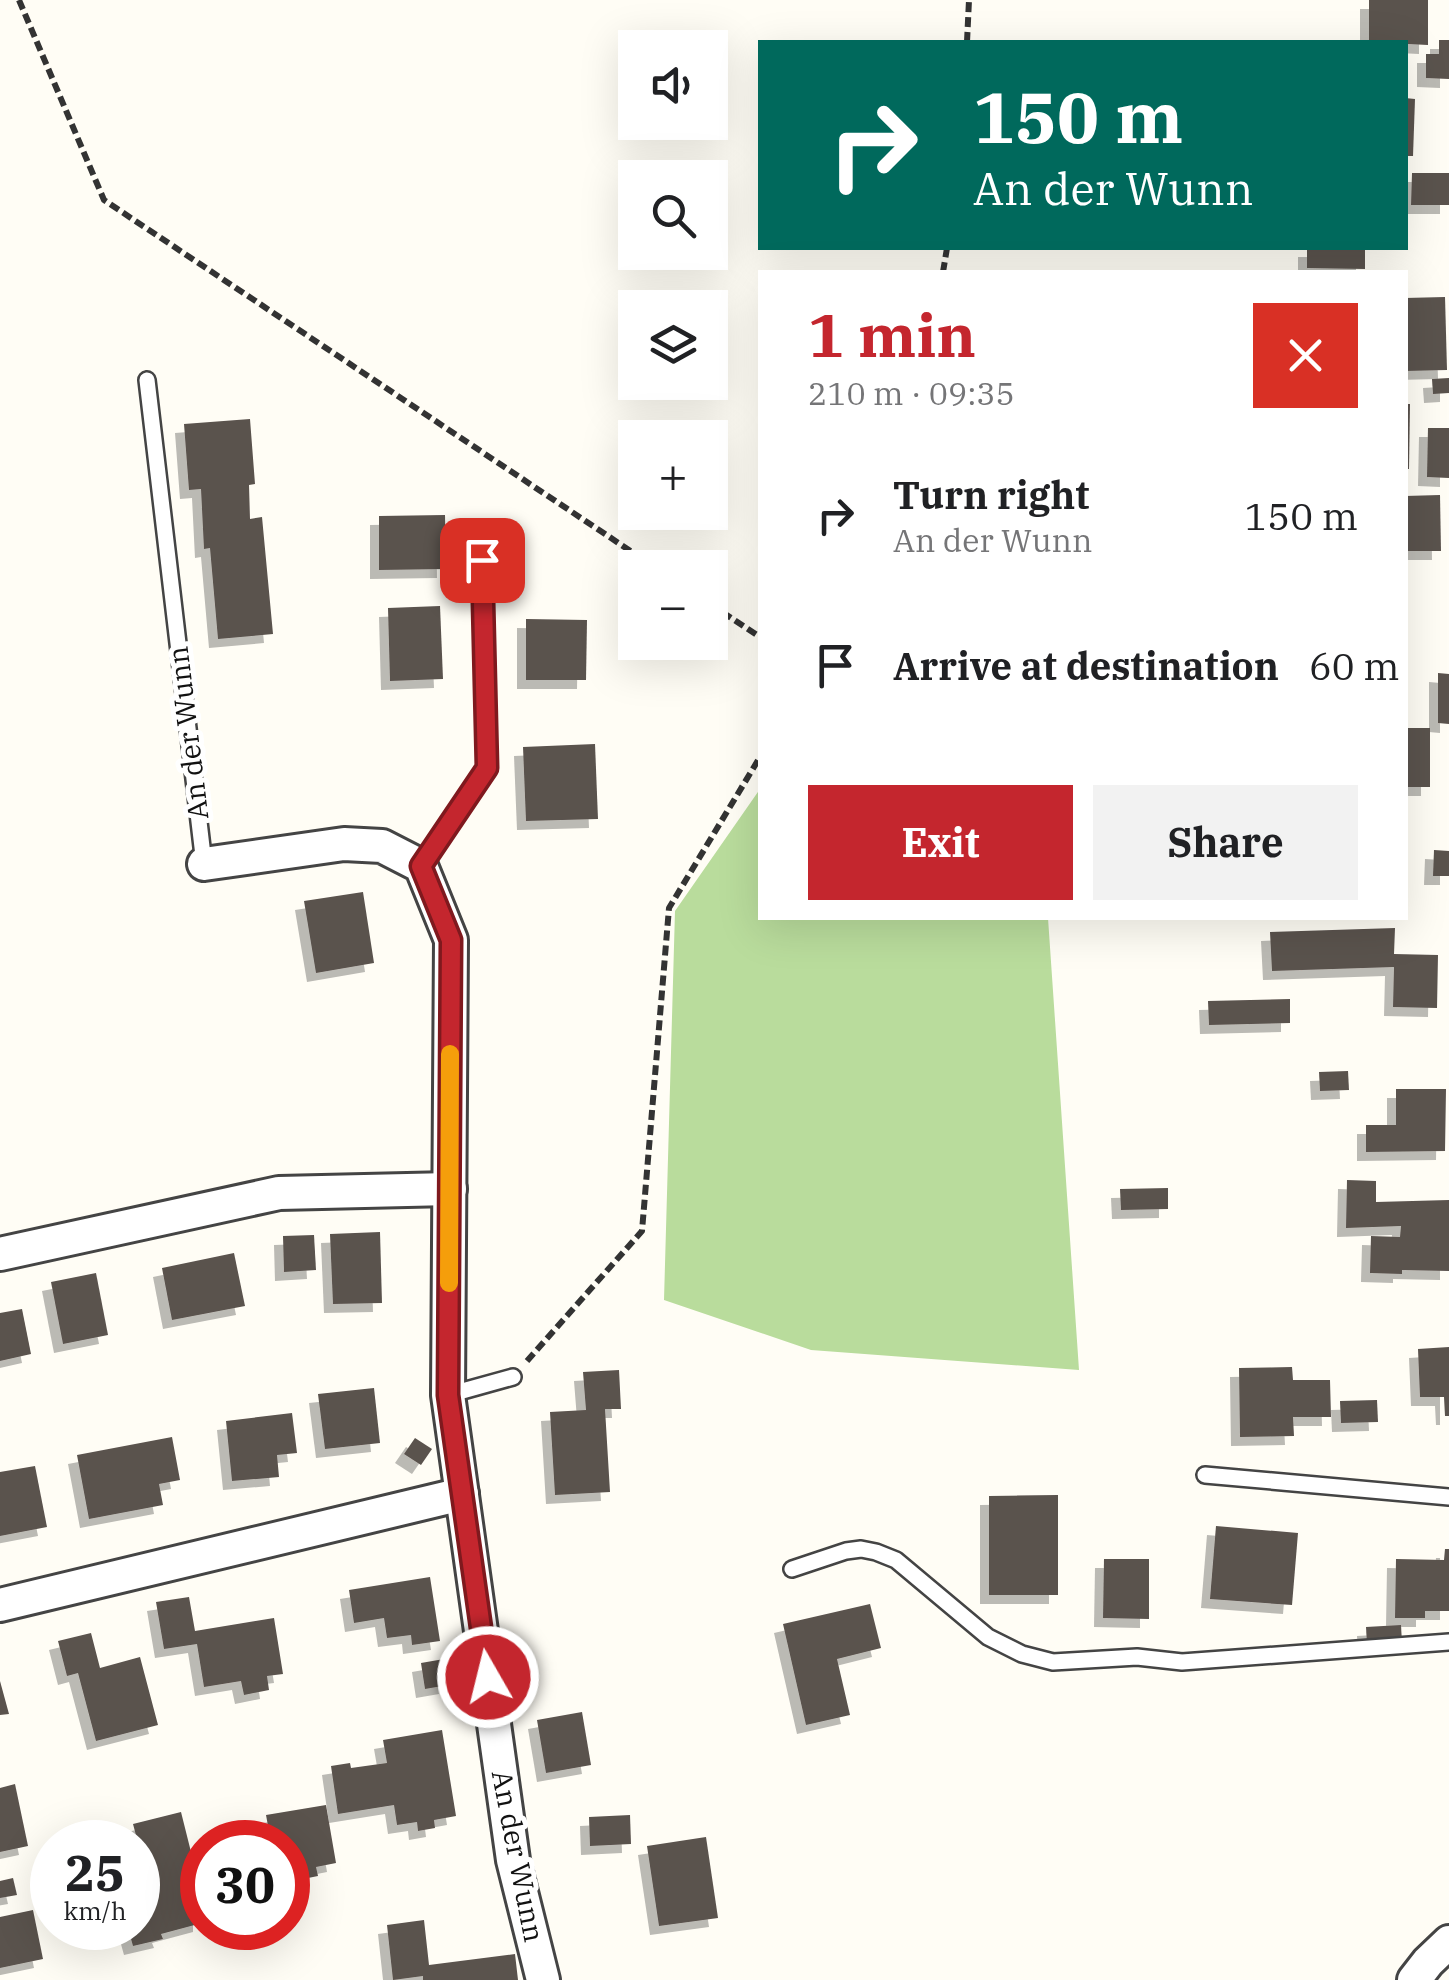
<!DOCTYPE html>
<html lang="en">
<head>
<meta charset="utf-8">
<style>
	body { margin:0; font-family:"IBM Plex Serif",serif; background:#f2f2f2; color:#202124; height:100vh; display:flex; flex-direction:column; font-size:38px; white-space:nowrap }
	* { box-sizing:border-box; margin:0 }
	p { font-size:32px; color:#757577 }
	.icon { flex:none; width:55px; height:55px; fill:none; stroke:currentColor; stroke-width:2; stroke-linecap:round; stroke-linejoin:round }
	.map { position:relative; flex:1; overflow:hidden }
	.drawer { position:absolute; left:758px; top:270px; width:650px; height:650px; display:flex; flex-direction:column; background:#fff; border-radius:0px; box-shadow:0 10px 40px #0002 }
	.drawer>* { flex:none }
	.guide { position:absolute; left:758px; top:40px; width:650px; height:210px; border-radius:0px; box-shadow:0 10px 40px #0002; background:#00695c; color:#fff; overflow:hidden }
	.buttons { position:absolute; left:618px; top:30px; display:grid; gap:20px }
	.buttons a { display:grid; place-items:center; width:110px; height:110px; border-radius:0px; background:#fff; box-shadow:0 10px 40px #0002; font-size:50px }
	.speed { position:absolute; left:30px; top:1820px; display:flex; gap:20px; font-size:50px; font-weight:700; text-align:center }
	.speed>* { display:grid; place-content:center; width:130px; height:130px; border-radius:50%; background:#fff; box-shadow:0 10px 40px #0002; line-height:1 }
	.speed small { font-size:25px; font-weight:400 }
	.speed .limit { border:15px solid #d22; background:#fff; color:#111 }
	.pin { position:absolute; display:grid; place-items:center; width:85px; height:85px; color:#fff; margin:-42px; border-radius:20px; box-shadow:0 5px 15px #0006 }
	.me { position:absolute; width:110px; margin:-55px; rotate:352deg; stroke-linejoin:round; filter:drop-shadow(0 0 8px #0008) }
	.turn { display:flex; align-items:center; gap:35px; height:210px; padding:0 50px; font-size:45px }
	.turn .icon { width:130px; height:130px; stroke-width:2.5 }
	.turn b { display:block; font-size:70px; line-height:85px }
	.round { display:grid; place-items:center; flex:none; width:105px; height:105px; border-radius:0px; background:#f2f2f2 }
	.head { display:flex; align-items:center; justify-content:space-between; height:170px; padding:0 50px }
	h1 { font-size:60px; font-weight:800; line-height:75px; color:#c4262e }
	.cta { display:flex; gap:20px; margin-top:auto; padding:20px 50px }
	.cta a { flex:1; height:115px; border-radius:0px; background:#c4262e; color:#fff; font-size:40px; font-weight:800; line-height:115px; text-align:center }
	.cta a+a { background:#f2f2f2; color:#202124 }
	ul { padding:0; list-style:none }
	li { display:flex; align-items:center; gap:30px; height:150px; padding:0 50px }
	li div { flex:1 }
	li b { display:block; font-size:38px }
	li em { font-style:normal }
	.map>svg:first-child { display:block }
</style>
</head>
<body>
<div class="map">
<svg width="1449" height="1980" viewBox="0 0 1449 1980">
	<defs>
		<filter id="shadow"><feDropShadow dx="-9" dy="9" stdDeviation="0" flood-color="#0004"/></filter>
	</defs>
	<rect width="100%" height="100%" fill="#fffdf5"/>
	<polygon fill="#b9dc9c" points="760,789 760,918 1048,918 1079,1370 811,1350 664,1300 675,911"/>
	<g fill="#5a524d" filter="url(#shadow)">
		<polygon points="1369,0 1428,0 1428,45 1369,42"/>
		<polygon points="1439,40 1449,40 1449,79 1426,78 1426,54 1439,54"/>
		<polygon points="1405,98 1415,99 1413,156 1405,156"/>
		<polygon points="1412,173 1449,173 1449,205 1411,205"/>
		<polygon points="1307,248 1365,248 1365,269 1307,268"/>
		<polygon points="1445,297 1447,370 1405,371 1405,298"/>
		<polygon points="1449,378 1449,393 1433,394 1432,379"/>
		<polygon points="1405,404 1410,404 1409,469 1405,469"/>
		<polygon points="250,419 255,484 249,485 250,519 262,517 273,634 218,639 210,548 204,549 201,489 189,490 184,424"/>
		<polygon points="1428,428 1449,428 1449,478 1427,477"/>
		<polygon points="1440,495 1441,551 1405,551 1405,496"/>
		<polygon points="445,515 446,569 379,570 379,516"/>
		<polygon points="440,606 443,679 390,681 388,608"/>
		<polygon points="526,619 587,620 586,680 526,680"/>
		<polygon points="1438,673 1449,674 1449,724 1438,723"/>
		<rect x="1405" y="728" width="25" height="59"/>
		<polygon points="595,744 598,819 526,821 523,747"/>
		<polygon points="1434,850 1449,851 1449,876 1433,876"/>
		<polygon points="363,892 374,963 316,973 304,901"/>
		<polygon points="1395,928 1394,954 1438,955 1437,1008 1393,1007 1394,967 1272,971 1270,932"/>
		<polygon points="1290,999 1290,1023 1209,1025 1208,1001"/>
		<polygon points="1348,1071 1349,1090 1320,1091 1319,1072"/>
		<polygon points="1396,1089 1446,1089 1445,1151 1366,1152 1366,1125 1396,1125"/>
		<polygon points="1347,1180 1376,1181 1376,1202 1449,1200 1449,1271 1402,1270 1402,1274 1370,1273 1371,1236 1400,1237 1401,1226 1346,1228"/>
		<polygon points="1168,1188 1168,1209 1121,1210 1120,1189"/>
		<polygon points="380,1232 382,1303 333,1304 330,1234"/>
		<polygon points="314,1235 316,1270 284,1272 283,1236"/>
		<polygon points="234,1253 245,1306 172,1320 162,1268"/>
		<polygon points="96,1273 108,1335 63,1344 51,1282"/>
		<polygon points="22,1309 31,1354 0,1361 0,1313"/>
		<polygon points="1449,1347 1449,1416 1445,1416 1444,1397 1420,1397 1418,1349"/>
		<polygon points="1292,1367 1293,1380 1330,1380 1331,1417 1293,1417 1294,1436 1240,1437 1239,1368"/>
		<polygon points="619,1370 621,1409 605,1409 610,1492 555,1495 550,1412 586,1410 583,1372"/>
		<polygon points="374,1388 380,1443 325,1449 318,1394"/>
		<polygon points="1377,1400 1378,1422 1341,1423 1340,1401"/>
		<polygon points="292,1413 297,1453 277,1455 279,1477 232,1481 226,1421"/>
		<polygon points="172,1437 180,1480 159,1484 163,1505 89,1519 77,1455"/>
		<polygon points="415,1438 432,1449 421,1465 404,1454"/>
		<polygon points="35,1466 47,1527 0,1536 0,1472"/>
		<polygon points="1058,1495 1058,1595 989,1595 989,1496"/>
		<polygon points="1216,1526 1298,1533 1292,1605 1210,1599"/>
		<polygon points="1445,1549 1449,1549 1449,1611 1425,1611 1425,1618 1395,1618 1396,1559 1444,1560"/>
		<polygon points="1104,1559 1149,1559 1149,1619 1103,1618"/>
		<polygon points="430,1577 440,1641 412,1645 411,1635 387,1638 384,1618 354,1623 349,1590"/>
		<polygon points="189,1597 195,1631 274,1618 283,1674 267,1676 269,1690 244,1695 241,1681 204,1687 197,1644 164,1649 156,1602"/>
		<polygon points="870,1604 881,1648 837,1659 850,1715 806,1725 783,1624"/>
		<polygon points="1401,1625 1402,1643 1367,1645 1366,1627"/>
		<polygon points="91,1633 100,1668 140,1657 158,1725 96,1741 78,1673 67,1676 58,1641"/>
		<polygon points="444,1659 448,1685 425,1689 421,1663"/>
		<polygon points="0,1681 9,1714 0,1715"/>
		<polygon points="582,1712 591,1765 546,1773 537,1720"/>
		<polygon points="442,1730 456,1816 434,1820 435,1828 418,1831 417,1822 397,1825 394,1805 338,1814 331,1766 350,1763 351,1768 387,1763 383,1740"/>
		<polygon points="15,1784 28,1846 0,1852 0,1788"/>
		<polygon points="326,1805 336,1863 316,1867 318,1876 298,1880 296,1870 288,1872 288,1842 271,1842 266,1815"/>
		<polygon points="181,1812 202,1896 202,1923 161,1934 163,1939 133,1946 128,1928 138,1928 138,1855 141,1854 133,1824"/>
		<polygon points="630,1815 631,1844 590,1846 589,1817"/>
		<polygon points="706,1837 718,1918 659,1926 647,1846"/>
		<polygon points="13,1878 17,1895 0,1898 0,1881"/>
		<polygon points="33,1910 43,1959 0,1968 0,1917"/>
		<polygon points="424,1920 429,1965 515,1954 518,1980 423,1980 423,1976 393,1980 387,1925"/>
	</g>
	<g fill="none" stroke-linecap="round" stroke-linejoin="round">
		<g stroke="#444" stroke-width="20">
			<g id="lane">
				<polyline points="147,380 204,864"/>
				<polyline points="421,866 487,768 482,560"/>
				<polyline points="448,1395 513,1377"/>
				<polyline points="1205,1475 1449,1497"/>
				<polyline points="792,1569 846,1551 861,1549 876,1552 896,1560 988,1637 1022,1654 1053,1662 1137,1657 1182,1662 1449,1642"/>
			</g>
		</g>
		<g stroke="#444" stroke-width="38">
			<g id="street">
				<polyline points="204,864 344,844 382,846 421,866 451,940 448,1395 513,1860 543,1980"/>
				<polyline points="0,1254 279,1193 450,1189"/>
				<polyline points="0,1605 462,1494"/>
				<polyline points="1414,1980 1428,1962 1449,1942"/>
			</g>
		</g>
		<g stroke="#333" stroke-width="6" stroke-dasharray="10 5" stroke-linecap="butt">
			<polyline points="19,0 104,200 656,568"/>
			<polyline points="967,42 969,0"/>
			<polyline points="943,272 947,248"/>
			<polyline points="710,604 760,637"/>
			<polyline points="527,1361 642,1231 669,908 760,757"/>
		</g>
		<use href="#lane" stroke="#fff" stroke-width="15"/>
		<use href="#street" stroke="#fff" stroke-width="32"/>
	</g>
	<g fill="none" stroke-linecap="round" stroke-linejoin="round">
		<g stroke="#7f191e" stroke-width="25">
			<polyline id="route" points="482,560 487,768 421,866 451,940 448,1395 488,1677"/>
		</g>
		<use href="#route" stroke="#c4262e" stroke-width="18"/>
		<polyline stroke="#f59e0b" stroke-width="18" points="449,1283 450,1054"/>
	</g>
	<g text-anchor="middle" stroke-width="10" stroke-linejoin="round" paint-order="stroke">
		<g font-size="28" fill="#111" stroke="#fff">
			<text transform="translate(188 733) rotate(-97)" y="10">An der Wunn</text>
			<text transform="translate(518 1856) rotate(79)" y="10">An der Wunn</text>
		</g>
	</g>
</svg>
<div class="buttons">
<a><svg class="icon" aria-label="sound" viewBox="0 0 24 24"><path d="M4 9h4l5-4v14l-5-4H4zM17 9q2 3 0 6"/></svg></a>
<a><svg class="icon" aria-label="search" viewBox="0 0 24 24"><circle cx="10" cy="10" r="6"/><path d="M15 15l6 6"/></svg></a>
<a><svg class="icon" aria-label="layers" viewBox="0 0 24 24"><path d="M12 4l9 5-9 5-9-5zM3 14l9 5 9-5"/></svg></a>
<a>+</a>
<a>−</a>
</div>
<div class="speed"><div>25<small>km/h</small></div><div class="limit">30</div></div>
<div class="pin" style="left:482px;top:560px;background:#d93025"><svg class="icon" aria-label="arrive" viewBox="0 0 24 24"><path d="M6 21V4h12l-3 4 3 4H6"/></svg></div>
<svg class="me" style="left:488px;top:1677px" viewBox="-20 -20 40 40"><circle r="17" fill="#c4262e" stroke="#fff" stroke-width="3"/><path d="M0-11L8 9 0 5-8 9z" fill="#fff"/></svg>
<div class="guide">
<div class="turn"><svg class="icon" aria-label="right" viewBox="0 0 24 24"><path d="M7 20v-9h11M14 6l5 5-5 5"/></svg><div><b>150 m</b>An der Wunn</div></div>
</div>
<section class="drawer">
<div class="head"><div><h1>1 min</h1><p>210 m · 09:35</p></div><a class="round" style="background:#d93025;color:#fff"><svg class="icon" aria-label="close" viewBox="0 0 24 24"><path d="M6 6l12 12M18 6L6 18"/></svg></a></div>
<ul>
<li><svg class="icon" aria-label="right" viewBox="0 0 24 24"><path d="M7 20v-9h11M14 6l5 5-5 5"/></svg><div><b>Turn right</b><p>An der Wunn</p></div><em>150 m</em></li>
<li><svg class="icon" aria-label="arrive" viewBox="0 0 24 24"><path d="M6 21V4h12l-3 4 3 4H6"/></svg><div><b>Arrive at destination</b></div><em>60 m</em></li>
</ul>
<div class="cta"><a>Exit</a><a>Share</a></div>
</section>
</div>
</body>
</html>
